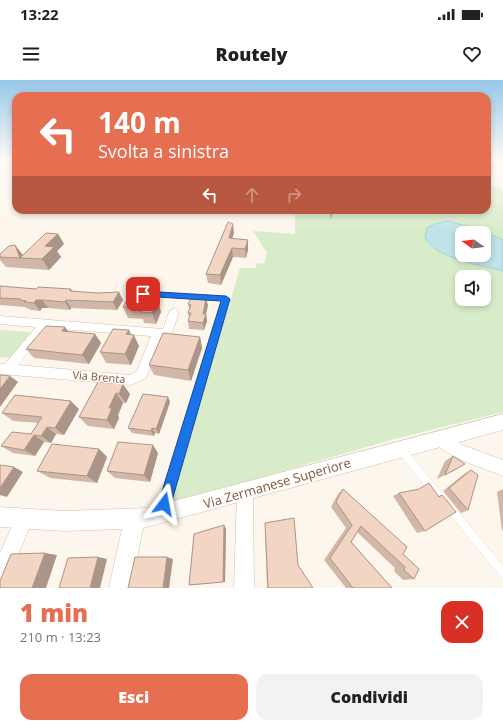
<!DOCTYPE html>
<html lang="it">
<head>
<meta charset="utf-8">
<style>
	body { margin:0; font-family:"Open Sans",sans-serif; background:#f2f2f2; color:#202124; height:100vh; display:flex; flex-direction:column; font-size:15px; white-space:nowrap }
	* { box-sizing:border-box; margin:0 }
	p { font-size:13px; color:#757577 }
	.icon { flex:none; width:22px; height:22px; fill:none; stroke:currentColor; stroke-width:2; stroke-linecap:round; stroke-linejoin:round }
	.map { position:relative; height:508px; overflow:hidden }
	.sheet { display:flex; flex-direction:column; background:#fff; flex:1 }
	.sheet>* { flex:none }
	.guide { position:absolute; left:12px; top:12px; width:479px; height:122px; border-radius:12px; box-shadow:0 2px 6px #0003; background:#e76f51; color:#fff; overflow:hidden }
	.needle { width:26px; rotate:284deg }
	.controls { position:absolute; left:455px; top:146px; display:grid; gap:8px }
	.controls a { display:grid; place-items:center; width:36px; height:36px; border-radius:8px; background:#fff; box-shadow:0 2px 6px #0003; font-size:20px }
	.pin { position:absolute; display:grid; place-items:center; width:34px; height:34px; color:#fff; margin:-17px; border-radius:8px; box-shadow:0 2px 6px #0006 }
	.me { position:absolute; width:44px; margin:-22px; rotate:13deg; stroke-linejoin:round; filter:drop-shadow(0 0 3px #0008) }
	.turn { display:flex; align-items:center; gap:14px; height:84px; padding:0 20px; font-size:18px }
	.turn .icon { width:52px; height:52px; stroke-width:2.5 }
	.turn b { display:block; font-size:28px; line-height:34px }
	.lanes { display:flex; align-items:center; height:38px; padding:0 20px; background:#0003; justify-content:center; gap:20px; direction:ltr }
	.lanes .off { opacity:.35 }
	.round { display:grid; place-items:center; flex:none; width:42px; height:42px; border-radius:12px; background:#f2f2f2 }
	.head { display:flex; align-items:center; justify-content:space-between; height:68px; padding:0 20px }
	h1 { font-size:24px; font-weight:800; line-height:30px; color:#e76f51 }
	.button { display:flex; gap:8px; margin-top:auto; padding:8px 20px }
	.button a { flex:1; height:46px; border-radius:12px; background:#e76f51; color:#fff; font-size:16px; font-weight:800; line-height:46px; text-align:center }
	.button a+a { background:#f2f2f2; color:#202124 }
	.status { display:flex; justify-content:space-between; align-items:center; height:28px; padding:0 20px; background:#fff; direction:ltr }
	.status svg { height:11px; fill:currentColor }
	header { display:flex; justify-content:space-between; align-items:center; height:52px; padding:0 20px; background:#fff; font-size:18px; font-weight:800 }
	.map>svg:first-child { display:block }
</style>
</head>
<body>
<div class="status"><b>13:22</b><svg viewBox="0 0 49 12"><path d="M0 12V9h3v3zM5 12V6h3v6zM10 12V3h3v9zM15 12V0h3v12zM26 1h20v11H26zM47 4h2v5h-2z"/></svg></div>
<header><svg class="icon" aria-label="menu" viewBox="0 0 24 24"><path d="M4 6h16M4 12h16M4 18h16"/></svg>Routely<svg class="icon" aria-label="heart" viewBox="0 0 24 24"><path d="M12 20l-8-8c-3-5 5-10 8-4 3-6 11-1 8 4z"/></svg></header>
<div class="map">
<svg width="503" height="508" viewBox="0 0 503 508">
	<rect width="100%" height="100%" fill="#fdf6ec"/>
	<g fill="#d8ecc9" fill-rule="evenodd">
		<path d="M487 104 503 108V332L391 360 173 423V417L240 188H256L257 183 264 184 267 173 253 151 295 154V130H442L462 133V130H487ZM462 153H484V175H462ZM462 197H484V219H462Z"/>
		<polygon points="0,250 31,252 10,278 0,277"/>
	</g>
	<path fill="#bfe3e8" stroke="#a5d3da" fill-rule="evenodd" d="M447 141 474 148 503 160V191C483 186 433 178 425 157L427 148 434 144ZM462 153H484V175H462Z"/>
	<g fill="none" stroke-linecap="round" stroke-linejoin="round">
		<g stroke="#d1beb0" stroke-width="0.5">
			<g id="service">
				<polygon points="130,211 226,217 228,219 171,412 166,433 163,434 160,433 159,430 163,412 223,220 128,214 128,213"/>
				<polygon points="402,367 405,368 447,419 448,422 447,425 444,426 441,425 399,374 398,371 399,368"/>
				<polygon points="450,424 453,425 503,486 503,498 500,496 447,431 446,428 447,425"/>
			</g>
		</g>
		<g stroke="#d1beb0" stroke-width="1">
			<g id="minor">
				<path d="M174 228 179 232 171 256 162 257 146 298 131 305 0 294V284H5L36 247 0 244V236L163 249 169 232ZM47 248 151 256 137 291 130 295 18 285Z"/>
				<path d="M439 351 465 366 503 380V396C486 389 439 375 432 358L434 353Z"/>
				<polygon points="245,404 251,406 253,412 254,508 234,508 237,412 239,406"/>
				<polygon points="24,430 30,433 33,439 7,501 0,503 0,473 18,433"/>
			</g>
		</g>
		<g stroke="#d1beb0" stroke-width="1">
			<polygon id="tertiary" points="503,334 503,350 143,448 131,508 109,508 122,449 64,451 0,447 0,427 64,431 147,428"/>
		</g>
		<use href="#service" fill="#fff" fill-rule="evenodd"/>
		<use href="#minor" fill="#fff" fill-rule="evenodd"/>
		<use href="#tertiary" fill="#fff" fill-rule="evenodd"/>
	</g>
	<g fill="#d1b7a8">
		<polygon points="487,80 496,84 493,89 487,89"/>
		<polygon points="330,130 334,130 330,140"/>
		<polygon points="452,130 463,130 462,131"/>
		<polygon points="234,153 232,159 248,160 248,170 246,178 233,177 221,205 208,203 206,194"/>
		<polygon points="58,154 64,164 57,171 61,177 49,190 6,187 0,180 0,174 15,165 22,175"/>
		<polygon points="0,206 36,209 71,209 73,211 123,220 117,230 71,228 70,230 48,228 42,228 40,231 31,230 29,229 26,228 25,227 0,225"/>
		<polygon points="155,211 161,232 156,244 144,243 143,239 128,238 123,227 138,215"/>
		<polygon points="188,224 208,225 206,234 207,241 204,250 189,249 188,241 189,238 188,233 189,229"/>
		<polygon points="68,252 95,254 101,263 89,284 34,278 26,269"/>
		<polygon points="131,255 139,266 131,285 106,283 100,272"/>
		<polygon points="200,257 202,268 191,301 154,295 149,285"/>
		<polygon points="98,302 130,314 126,323 123,323 118,335 119,338 114,349 88,346 79,337"/>
		<polygon points="168,317 170,322 159,354 155,353 154,356 132,353 128,348"/>
		<polygon points="79,329 64,355 56,354 51,363 44,362 35,376 13,373 1,366 31,354 38,343 13,341 2,333"/>
		<polygon points="99,369 107,377 97,403 50,398 37,391"/>
		<polygon points="158,373 150,402 115,398 107,391"/>
		<polygon points="453,376 457,389 437,399 445,381"/>
		<polygon points="471,390 468,430 461,433 443,411 464,394"/>
		<polygon points="343,409 403,474 414,499 403,500 394,491 395,488 357,452 351,462 392,508 346,508 324,480 346,448 331,427 338,414"/>
		<polygon points="503,409 503,451 502,450 497,412"/>
		<polygon points="399,413 438,416 442,415 425,451 417,453 393,416"/>
		<polygon points="265,443 298,485 313,508 267,508 265,447"/>
		<polygon points="224,445 226,449 225,502 189,505"/>
	</g>
	<g fill="#aa9588">
		<polygon points="332,130 334,130 330,140"/>
		<polygon points="233,144 234,153 229,168 229,158"/>
		<polygon points="58,154 64,164 57,171 61,177 49,190 42,179 45,166"/>
		<polygon points="248,160 248,170 246,178 245,169"/>
		<polygon points="15,165 23,175 20,178"/>
		<polygon points="232,168 233,177 221,205 220,195"/>
		<polygon points="155,211 161,232 156,244 152,233 150,221"/>
		<polygon points="119,212 123,220 117,230 113,222"/>
		<polygon points="206,218 208,225 206,234 207,241 204,250 203,243 203,234"/>
		<polygon points="36,220 42,220 48,228 42,228 40,231 34,223"/>
		<polygon points="66,220 71,228 70,230 65,222"/>
		<polygon points="65,247 72,256 62,251"/>
		<polygon points="129,250 133,258 134,255 139,266 131,285 125,274 126,254"/>
		<polygon points="95,254 101,263 89,284 82,275"/>
		<polygon points="200,257 202,268 191,301 188,290"/>
		<polygon points="10,296 18,302 0,327 0,309"/>
		<polygon points="123,304 130,314 126,323 119,314"/>
		<polygon points="116,313 123,323 118,335 119,338 114,349 107,340 109,328"/>
		<polygon points="168,317 170,322 159,354 156,349"/>
		<polygon points="71,321 79,329 64,355 55,348"/>
		<polygon points="47,347 56,354 51,363 41,356"/>
		<polygon points="152,348 155,353 154,356 151,351"/>
		<polygon points="34,355 44,362 35,376 24,370"/>
		<polygon points="153,365 158,373 150,402 144,395"/>
		<polygon points="99,369 107,377 97,403 87,396"/>
		<polygon points="14,387 23,392 7,417 0,415 0,408"/>
		<polygon points="224,445 226,449 225,502 223,502"/>
		<polygon points="45,473 57,475 46,508 32,508"/>
		<polygon points="98,477 107,479 100,508 90,508"/>
		<polygon points="167,477 173,479 169,508 163,508"/>
	</g>
	<g fill="#f3d5c3" stroke="#aa9588">
		<polygon points="487,80 493,80 496,84 487,84"/>
		<polygon points="228,142 233,144 229,158 248,160 245,169 232,168 220,195 206,194"/>
		<polygon points="46,153 58,154 45,166 54,167 42,179 0,177 0,174 9,166 15,165 20,178"/>
		<polygon points="0,206 36,209 38,207 71,209 70,211 98,213 119,212 113,222 66,220 65,222 42,220 36,220 34,223 24,222 26,221 20,220 21,219 0,218"/>
		<polygon points="140,210 155,211 150,221 157,221 152,233 140,232 142,228 123,227 130,215 138,215"/>
		<polygon points="192,217 206,218 203,234 206,234 203,243 188,241 191,233 188,233 191,225 188,224"/>
		<polygon points="46,246 65,247 62,251 95,254 82,275 26,269"/>
		<polygon points="113,249 129,250 126,254 134,255 125,274 100,272"/>
		<polygon points="163,253 200,257 188,290 149,285"/>
		<polygon points="0,295 10,296 0,309"/>
		<polygon points="98,302 123,304 119,314 116,313 109,328 112,328 107,340 79,337"/>
		<polygon points="143,314 168,317 156,349 152,348 151,351 128,348"/>
		<polygon points="15,315 71,321 55,348 47,347 41,356 34,355 24,370 1,366 12,352 31,354 42,337 2,333"/>
		<polygon points="118,362 153,365 144,395 107,391"/>
		<polygon points="52,364 99,369 87,396 37,391"/>
		<polygon points="453,376 465,384 445,395"/>
		<polygon points="0,385 14,387 0,408"/>
		<polygon points="471,390 478,395 468,430 449,408"/>
		<polygon points="429,403 439,417 442,415 456,432 425,451 399,413 419,409"/>
		<polygon points="343,409 407,467 403,474 419,489 414,499 404,490 405,487 361,446 351,462 392,508 353,508 330,478 352,445 336,422"/>
		<polygon points="294,438 298,485 313,508 268,508 265,443"/>
		<polygon points="224,445 223,502 189,505 194,454"/>
		<polygon points="45,473 32,508 0,508 0,501 11,474"/>
		<polygon points="98,477 90,508 59,508 68,478"/>
		<polygon points="135,477 167,477 163,508 128,508"/>
	</g>
	<linearGradient id="sky" x2="0" y2="1"><stop stop-color="#97c7e8"/><stop offset="0.53" stop-color="#fefbf6"/><stop offset="1" stop-color="#fefbf6" stop-opacity="0"/></linearGradient>
	<rect width="503" height="151" fill="url(#sky)"/>
	<polygon fill="#1a73e8" stroke="#114b97" points="143,211 226,216 230,219 171,424 169,428 164,430 160,428 158,424 221,221 141,216 141,212"/>
	<g text-anchor="middle" stroke-width="3" stroke-linejoin="round" paint-order="stroke">
		<g font-size="11" fill="#7a5c4d" stroke="#fffaf3">
			<text transform="translate(99 297) rotate(5)" y="4">Via Brenta</text>
		</g>
		<g font-size="13" fill="#7a5c4d" stroke="#fffaf3">
			<text transform="translate(277 403) rotate(-16)" y="5">Via Zermanese Superiore</text>
		</g>
	</g>
</svg>
<div class="controls">
<a><svg class="needle" viewBox="-14 -14 28 28"><path d="M0-13l5 13h-10z" fill="#e53935"/><path d="M0 13l5-13h-10z" fill="#757577"/></svg></a>
<a><svg class="icon" aria-label="sound" viewBox="0 0 24 24"><path d="M4 9h4l5-4v14l-5-4H4zM17 9q2 3 0 6"/></svg></a>
</div>
<div class="pin" style="left:143px;top:214px;background:#d93025"><svg class="icon" aria-label="arrive" viewBox="0 0 24 24"><path d="M6 21V4h12l-3 4 3 4H6"/></svg></div>
<svg class="me" style="left:164px;top:424px" viewBox="-20 -20 40 40"><path d="M0-17L14 15 0 8-14 15z" fill="#1a73e8" stroke="#fff" stroke-width="4"/></svg>
<div class="guide">
<div class="turn"><svg class="icon" aria-label="left" viewBox="0 0 24 24"><path d="M17 20v-9H6M10 6l-5 5 5 5"/></svg><div><b>140 m</b>Svolta a sinistra</div></div>
<div class="lanes"><svg class="icon" aria-label="left" viewBox="0 0 24 24"><path d="M17 20v-9H6M10 6l-5 5 5 5"/></svg><svg class="icon off" aria-label="ahead" viewBox="0 0 24 24"><path d="M12 20V5M6 11l6-6 6 6"/></svg><svg class="icon off" aria-label="right" viewBox="0 0 24 24"><path d="M7 20v-9h11M14 6l5 5-5 5"/></svg></div>
</div>
</div>
<section class="sheet">
<div class="head"><div><h1>1 min</h1><p>210 m · 13:23</p></div><a class="round" style="background:#d93025;color:#fff"><svg class="icon" aria-label="close" viewBox="0 0 24 24"><path d="M6 6l12 12M18 6L6 18"/></svg></a></div>
<div class="button"><a>Esci</a><a>Condividi</a></div>
</section>
</body>
</html>
